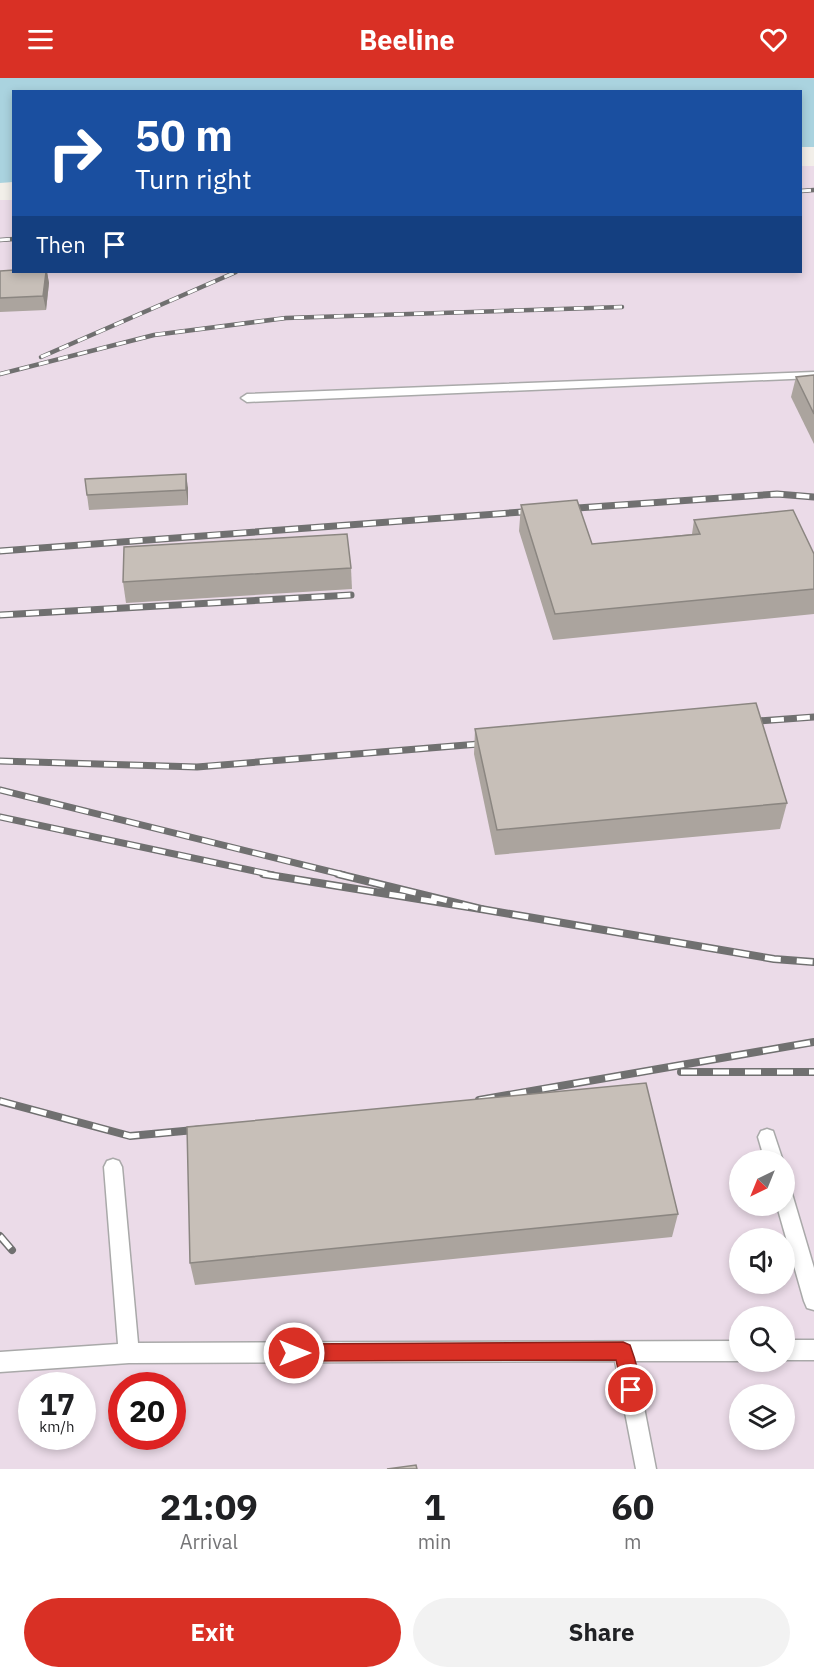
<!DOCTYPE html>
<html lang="en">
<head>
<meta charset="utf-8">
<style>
	body { margin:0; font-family:"IBM Plex Sans",sans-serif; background:#f2f2f2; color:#202124; height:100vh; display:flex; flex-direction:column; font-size:22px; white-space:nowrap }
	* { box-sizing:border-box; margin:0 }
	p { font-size:20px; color:#757577 }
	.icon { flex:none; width:33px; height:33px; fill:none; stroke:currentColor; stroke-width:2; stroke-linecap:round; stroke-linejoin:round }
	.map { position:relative; height:1391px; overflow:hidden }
	.panel { display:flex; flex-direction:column; background:#fff; flex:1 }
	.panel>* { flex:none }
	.guide { position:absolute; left:12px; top:12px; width:790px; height:183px; border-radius:0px; box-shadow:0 3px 9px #0003; background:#1a4fa0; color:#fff; overflow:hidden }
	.needle { width:39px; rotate:223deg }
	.controls { position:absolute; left:729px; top:1072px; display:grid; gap:12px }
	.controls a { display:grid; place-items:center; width:66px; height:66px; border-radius:50%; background:#fff; box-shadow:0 3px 9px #0003; font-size:30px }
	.speed { position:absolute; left:18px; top:1294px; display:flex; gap:12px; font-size:30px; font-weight:700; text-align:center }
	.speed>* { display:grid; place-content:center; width:78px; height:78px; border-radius:50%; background:#fff; box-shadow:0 3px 9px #0003; line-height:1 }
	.speed small { font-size:15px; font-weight:400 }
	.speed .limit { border:9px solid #d22; background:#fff; color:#111 }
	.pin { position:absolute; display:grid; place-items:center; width:51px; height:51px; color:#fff; margin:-26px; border:3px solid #fff; border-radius:50%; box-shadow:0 2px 6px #0007 }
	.me { position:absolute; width:66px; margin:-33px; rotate:90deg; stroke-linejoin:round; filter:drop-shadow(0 0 4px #0008) }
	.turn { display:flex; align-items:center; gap:21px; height:126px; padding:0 24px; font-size:27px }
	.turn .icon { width:78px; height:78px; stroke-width:2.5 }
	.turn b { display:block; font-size:42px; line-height:51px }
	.then { display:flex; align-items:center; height:57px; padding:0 24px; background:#0003; gap:12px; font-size:22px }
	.eta { display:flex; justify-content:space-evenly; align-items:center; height:102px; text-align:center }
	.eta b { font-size:36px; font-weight:800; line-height:42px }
	.primary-button { display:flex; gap:12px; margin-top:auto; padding:12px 24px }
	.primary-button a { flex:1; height:69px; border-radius:36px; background:#d93025; color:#fff; font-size:24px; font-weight:800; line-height:69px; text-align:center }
	.primary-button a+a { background:#f2f2f2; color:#202124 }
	header { display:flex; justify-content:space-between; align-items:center; height:78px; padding:0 24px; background:#d93025; color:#fff; font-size:27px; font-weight:800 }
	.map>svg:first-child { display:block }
</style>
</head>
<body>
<header><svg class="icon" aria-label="menu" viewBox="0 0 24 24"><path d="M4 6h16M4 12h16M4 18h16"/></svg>Beeline<svg class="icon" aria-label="heart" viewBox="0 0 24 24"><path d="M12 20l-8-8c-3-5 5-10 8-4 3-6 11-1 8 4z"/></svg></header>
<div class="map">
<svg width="814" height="1391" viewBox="0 0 814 1391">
	<rect width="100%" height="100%" fill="#f2efe9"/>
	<path fill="#ebdbe8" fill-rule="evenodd" d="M801 88H814V1391H0V122H13L14 194H801ZM740 1083H784V1128H740ZM740 1161H784V1206H740ZM740 1239H784V1284H740ZM32 1308H82V1359H32ZM122 1308H172V1359H122ZM740 1317H784V1362H740Z"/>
	<polygon fill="#aad3df" points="0,0 814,0 814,69 801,69 801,14 14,14 13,104 0,105"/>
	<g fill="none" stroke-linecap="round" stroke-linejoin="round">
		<g stroke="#a9a9a9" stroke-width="3">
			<g id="lane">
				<polygon points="814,294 814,300 247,324 241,320 247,316"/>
				<polygon points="767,1051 773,1053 783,1083 765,1083 758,1059 761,1053"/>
				<polygon points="113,1081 119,1083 122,1089 138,1265 740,1263 740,1283 635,1283 656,1391 636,1391 615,1283 129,1285 0,1294 0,1274 118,1266 104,1089 107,1083"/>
				<polygon points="784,1111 791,1113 793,1119 814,1190 814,1232 807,1230 804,1223 777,1128 784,1128"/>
				<rect x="784" y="1262" width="30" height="20"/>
			</g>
		</g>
		<use href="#lane" fill="#fff" fill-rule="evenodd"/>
		<g stroke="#707070" stroke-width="4.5">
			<g id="rail-far2">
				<polyline points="801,113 814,112"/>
				<polyline points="0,162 14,161"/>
				<polyline points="41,279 236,194"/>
				<polyline points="0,296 154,257 286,240 622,229"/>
			</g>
		</g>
		<g stroke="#707070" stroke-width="7">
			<g id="rail-far1">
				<polyline points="563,431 777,416 814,419"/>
				<polyline points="0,473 536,433"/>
				<polyline points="0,537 351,517"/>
				<polyline points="745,644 814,639"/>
				<polyline points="0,683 197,689 491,665"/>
				<polyline points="0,712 344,797"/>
				<polyline points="0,739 273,797"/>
			</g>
		</g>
		<g stroke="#707070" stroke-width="8">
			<g id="rail">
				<polyline points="263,796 481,831 338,796"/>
				<polyline points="481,831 774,881 814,884"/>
				<polyline points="681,994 814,994"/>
				<polyline points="479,1022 814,964"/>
				<polyline points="0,1023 130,1058 205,1051"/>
				<polyline points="0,1158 12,1172"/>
			</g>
		</g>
		<use href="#rail-far2" stroke="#fff" stroke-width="3" stroke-dasharray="10" stroke-linecap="butt"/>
		<use href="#rail-far1" stroke="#fff" stroke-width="4.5" stroke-dasharray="13" stroke-linecap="butt"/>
		<use href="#rail" stroke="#fff" stroke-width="5" stroke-dasharray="16" stroke-linecap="butt"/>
	</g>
	<g fill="#aba49e">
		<polygon points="0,193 47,194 49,205 46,232 0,234"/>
		<polygon points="814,297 814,366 791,319 796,299"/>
		<polygon points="188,410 188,427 89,432 87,417"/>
		<polygon points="521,427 592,466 692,456 694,442 814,476 814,536 553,562 519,453"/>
		<polygon points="351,490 352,511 126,525 123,504"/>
		<polygon points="475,651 787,725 780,751 495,777 474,676"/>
		<polygon points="678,1136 672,1159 195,1207 190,1185"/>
	</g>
	<g fill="#8b8681">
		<polygon points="46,194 47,194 49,205 46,232 43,218"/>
		<polygon points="186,396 188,410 188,427 186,412"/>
	</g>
	<g fill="#c7bfb8" stroke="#8b8681" stroke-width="1.5">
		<polygon points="14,192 14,194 46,194 43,218 0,220 0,193"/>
		<polygon points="814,297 814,336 796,299"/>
		<polygon points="186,396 186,412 87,417 85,401"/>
		<polygon points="577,422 592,466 700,456 694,442 793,432 814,476 814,511 555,536 521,427"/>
		<polygon points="347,456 351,490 123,504 124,469"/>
		<polygon points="756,625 787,725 497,752 475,651"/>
		<polygon points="646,1005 678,1136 190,1185 187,1049"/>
		<polygon points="416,1387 417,1391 387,1391"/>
	</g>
	<path fill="#d93025" stroke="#8d1f18" stroke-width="1.5" d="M623 1264 630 1267C635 1280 643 1306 637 1319L631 1322 624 1319 616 1282 294 1283 287 1281 285 1275 287 1268 294 1266Z"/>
</svg>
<div class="controls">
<a><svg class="needle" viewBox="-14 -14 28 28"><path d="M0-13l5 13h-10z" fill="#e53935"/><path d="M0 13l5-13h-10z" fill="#757577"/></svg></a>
<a><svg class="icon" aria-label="sound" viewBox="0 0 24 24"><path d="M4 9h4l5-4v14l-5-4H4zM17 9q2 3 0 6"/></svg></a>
<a><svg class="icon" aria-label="search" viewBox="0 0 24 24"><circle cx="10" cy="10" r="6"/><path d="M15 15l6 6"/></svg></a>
<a><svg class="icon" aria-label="layers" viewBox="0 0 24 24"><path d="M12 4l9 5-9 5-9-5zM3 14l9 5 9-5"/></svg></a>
</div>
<div class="speed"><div>17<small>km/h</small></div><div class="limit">20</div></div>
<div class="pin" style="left:631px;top:1312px;background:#d93025"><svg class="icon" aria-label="arrive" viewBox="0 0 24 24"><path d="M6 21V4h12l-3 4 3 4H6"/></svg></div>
<svg class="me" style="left:294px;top:1275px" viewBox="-20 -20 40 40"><circle r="17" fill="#d93025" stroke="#fff" stroke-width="3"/><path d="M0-11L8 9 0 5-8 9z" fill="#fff"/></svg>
<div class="guide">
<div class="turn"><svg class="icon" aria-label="right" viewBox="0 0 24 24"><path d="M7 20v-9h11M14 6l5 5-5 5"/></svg><div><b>50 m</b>Turn right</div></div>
<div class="then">Then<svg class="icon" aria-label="arrive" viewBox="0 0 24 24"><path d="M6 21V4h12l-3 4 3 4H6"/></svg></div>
</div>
</div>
<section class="panel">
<div class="eta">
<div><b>21:09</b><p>Arrival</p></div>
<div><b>1</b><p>min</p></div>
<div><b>60</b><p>m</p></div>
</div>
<div class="primary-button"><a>Exit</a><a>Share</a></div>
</section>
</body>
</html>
